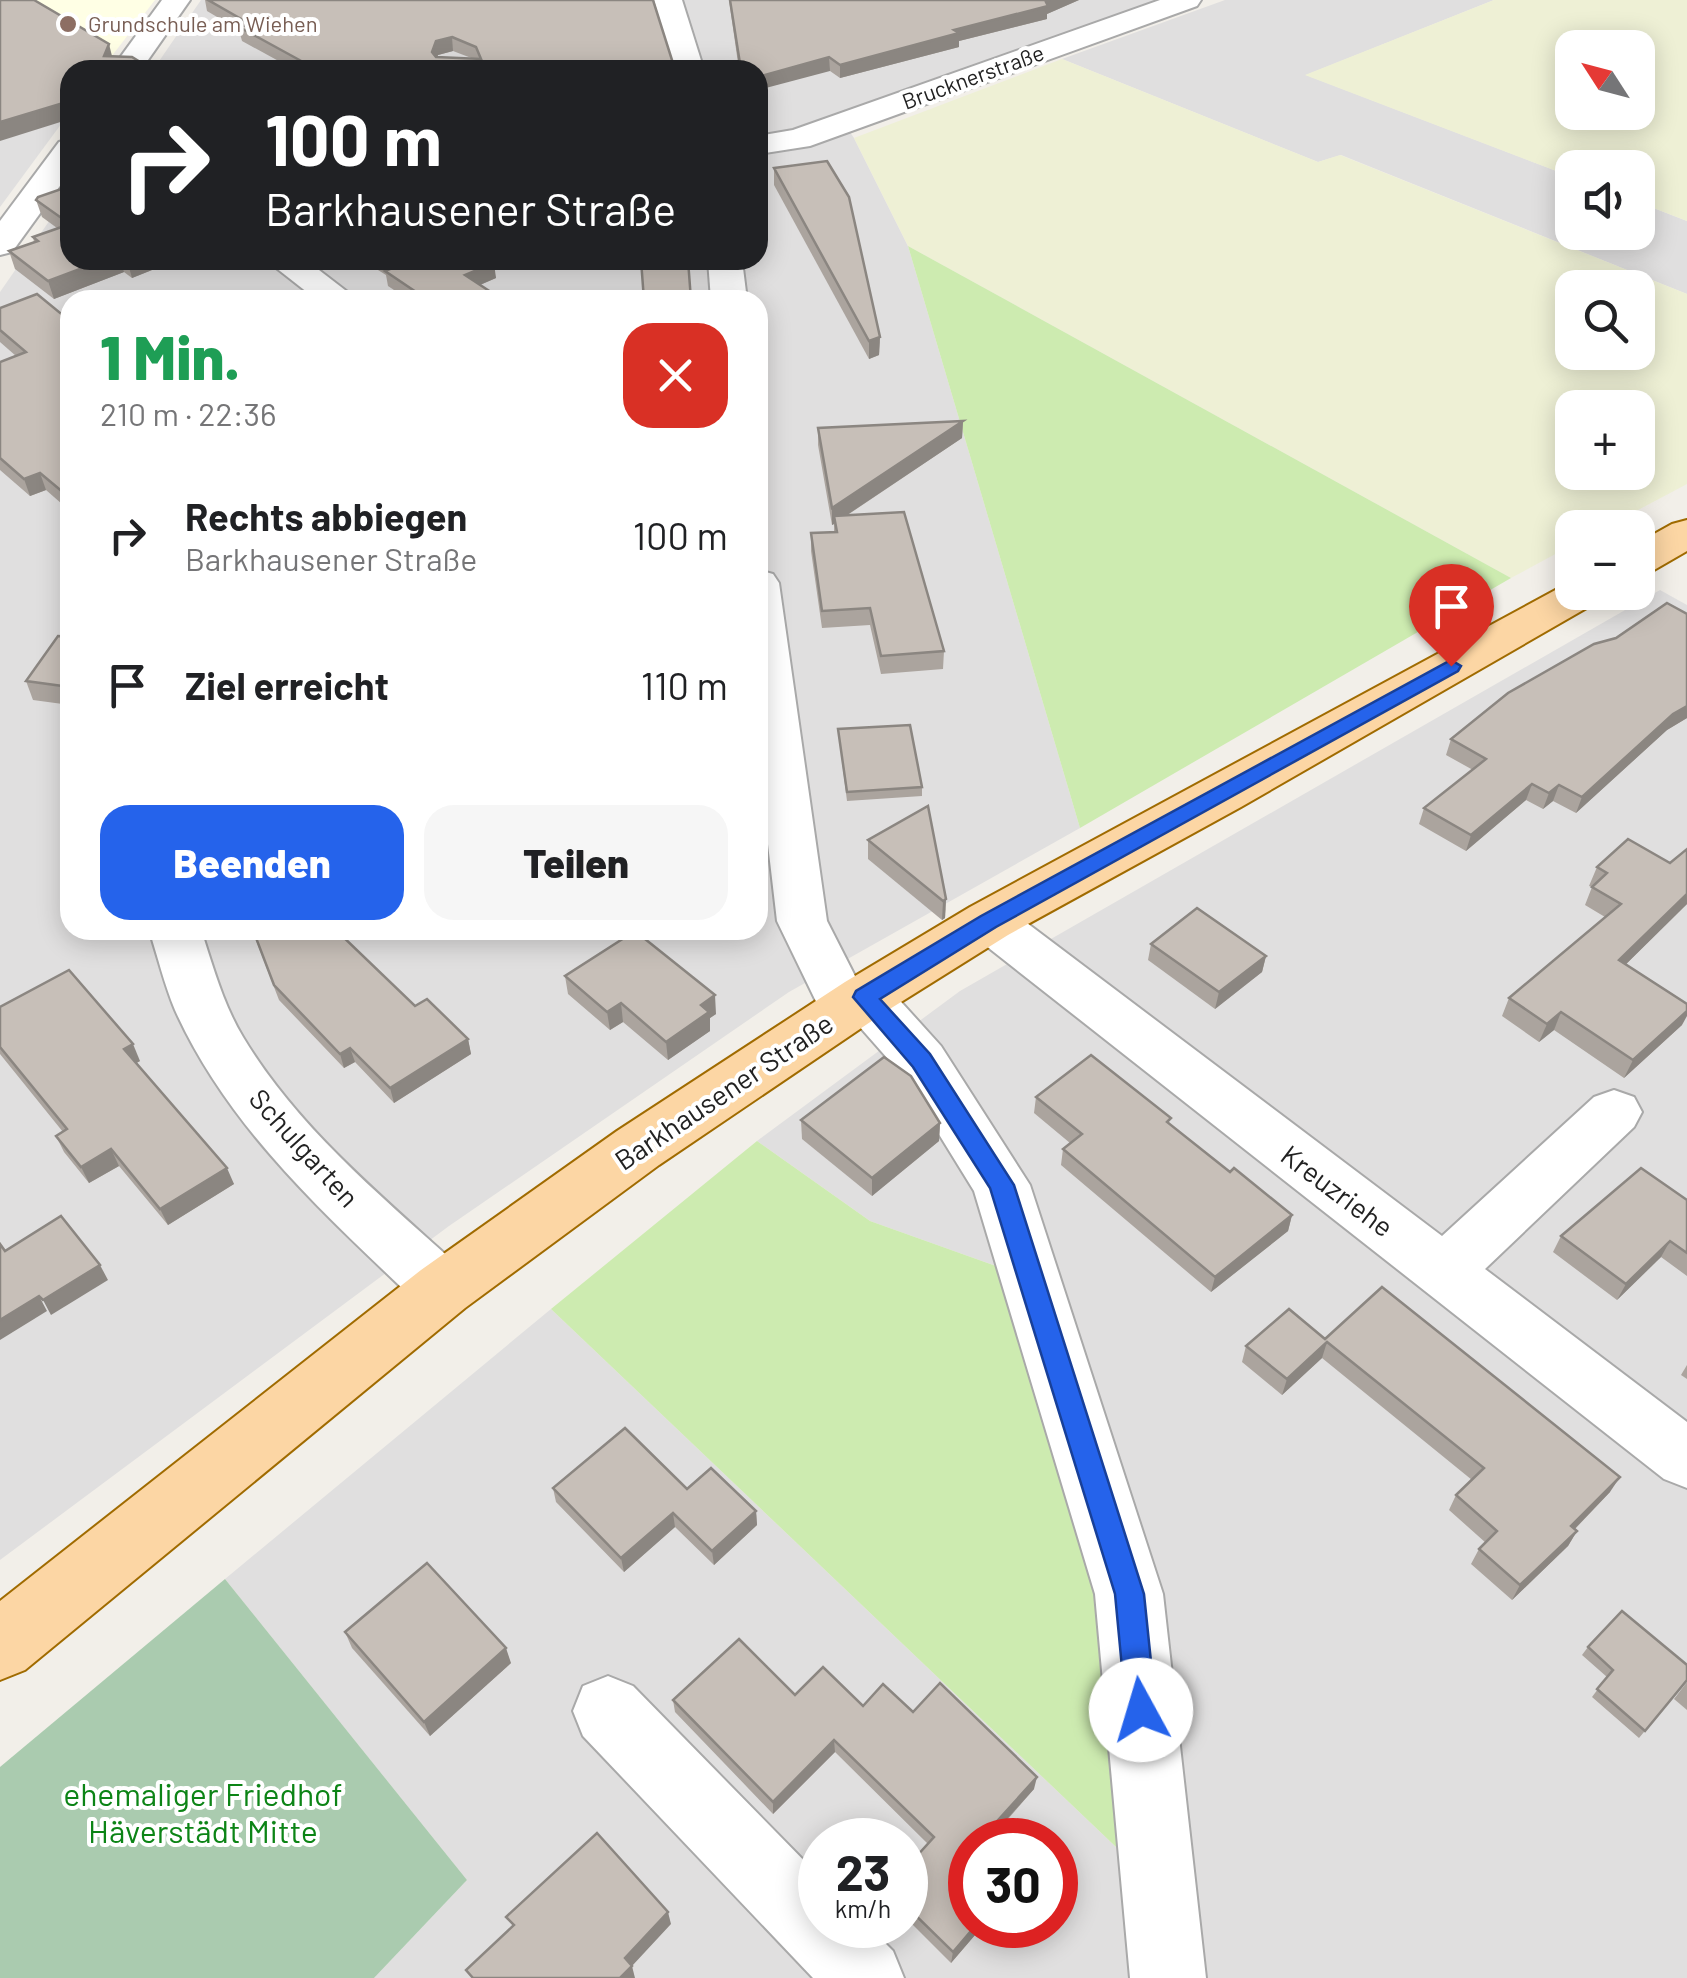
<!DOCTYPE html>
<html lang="de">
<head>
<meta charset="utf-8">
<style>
	body { margin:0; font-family:Barlow,sans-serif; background:#f6f6f6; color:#202124; height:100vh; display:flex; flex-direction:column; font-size:38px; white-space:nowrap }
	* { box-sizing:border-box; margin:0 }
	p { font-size:32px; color:#757577 }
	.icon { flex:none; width:55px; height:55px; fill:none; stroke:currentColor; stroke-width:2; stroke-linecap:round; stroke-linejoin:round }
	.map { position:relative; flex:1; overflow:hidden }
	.panel { position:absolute; left:60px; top:290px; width:708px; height:650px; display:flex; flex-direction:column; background:#fff; border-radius:30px; box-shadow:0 5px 25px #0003 }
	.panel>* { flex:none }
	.banner { position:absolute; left:60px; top:60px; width:708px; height:210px; border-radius:30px; box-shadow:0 5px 25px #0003; background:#202124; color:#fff; overflow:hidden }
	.needle { width:65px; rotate:306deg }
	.fabs { position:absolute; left:1555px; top:30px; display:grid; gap:20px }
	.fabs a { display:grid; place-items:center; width:100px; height:100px; border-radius:20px; background:#fff; box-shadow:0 5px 25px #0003; font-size:50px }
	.speed { position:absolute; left:798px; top:1818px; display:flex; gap:20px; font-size:50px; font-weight:700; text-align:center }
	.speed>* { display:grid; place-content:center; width:130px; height:130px; border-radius:50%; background:#fff; box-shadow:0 5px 25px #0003; line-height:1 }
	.speed small { font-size:25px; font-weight:400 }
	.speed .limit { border:15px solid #d22; background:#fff; color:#111 }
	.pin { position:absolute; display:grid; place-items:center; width:85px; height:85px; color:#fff; margin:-102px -42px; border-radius:50% 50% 50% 0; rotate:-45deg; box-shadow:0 0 10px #0007 }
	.pin .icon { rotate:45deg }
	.me { position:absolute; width:110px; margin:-55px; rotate:354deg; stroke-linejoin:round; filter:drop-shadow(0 0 8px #0008) }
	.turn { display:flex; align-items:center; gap:35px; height:210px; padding:0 40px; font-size:45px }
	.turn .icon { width:130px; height:130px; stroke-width:2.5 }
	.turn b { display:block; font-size:70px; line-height:85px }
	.round { display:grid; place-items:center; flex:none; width:105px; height:105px; border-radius:30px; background:#f6f6f6 }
	.head { display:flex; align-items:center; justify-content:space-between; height:170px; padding:0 40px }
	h1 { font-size:60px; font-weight:800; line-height:75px; color:#1e9e55 }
	.cta { display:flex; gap:20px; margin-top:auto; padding:20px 40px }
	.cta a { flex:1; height:115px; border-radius:30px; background:#2563eb; color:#fff; font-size:40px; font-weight:800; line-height:115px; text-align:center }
	.cta a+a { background:#f6f6f6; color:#202124 }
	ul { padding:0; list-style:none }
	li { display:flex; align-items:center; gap:30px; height:150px; padding:0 40px }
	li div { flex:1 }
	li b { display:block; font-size:38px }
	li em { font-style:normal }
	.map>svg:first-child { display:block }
</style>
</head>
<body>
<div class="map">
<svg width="1687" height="1978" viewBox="0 0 1687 1978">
	<rect width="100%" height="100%" fill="#f2efe9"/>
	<g fill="#e0dfdf" fill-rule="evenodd">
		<path d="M201 0H1163L838 115 854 138 908 246 1080 828 789 992 449 1226 0 1560V292L70 191V260H758V70H153ZM70 300H758V930H70Z"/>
		<polygon points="1225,0 1494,0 1306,75 1572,177 1572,232 1638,232 1638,202 1687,221 1687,294 1341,155 1318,162 1062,59"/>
		<polygon points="0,48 70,90 70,112 0,207"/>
		<path d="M1660 590 1687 605V1978H374L467 1880 225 1579 551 1309 1136 1866 1063 1290 870 1221 757 1141 960 991ZM820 1840H905V1925H820ZM970 1840H1055V1925H970Z"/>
	</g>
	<polygon fill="#ffffe5" points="0,0 155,0 101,70 70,70"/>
	<g fill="#eef0d5" fill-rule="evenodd">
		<path d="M1494 0H1687V221L1638 202V168H1572V177L1305 75ZM1572 48H1638V112H1572Z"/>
		<path d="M1062 59 1318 162 1340 155 1687 294V484L1606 527 1572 528V545L1511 578 908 246 854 138ZM1572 288H1638V352H1572ZM1572 408H1638V472H1572Z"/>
	</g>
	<g fill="#cdebb0">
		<polygon points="908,246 1511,578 1080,828"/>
		<polygon points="757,1141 870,1221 1063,1290 1136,1866 551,1309"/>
	</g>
	<polygon fill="#aacbaf" points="225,1579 467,1880 374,1978 0,1978 0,1767"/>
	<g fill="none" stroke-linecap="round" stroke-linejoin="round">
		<g stroke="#a9a9a9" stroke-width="4">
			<g id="minor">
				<polygon points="162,0 190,0 141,70 111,70"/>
				<polygon points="654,0 682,0 704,70 674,70"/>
				<polygon points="1160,0 1201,0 1197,6 810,146 758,154 758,136 793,130"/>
				<polygon points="70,139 70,172 12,252 0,255 0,221 59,142"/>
				<polygon points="266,260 306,260 358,300 317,300"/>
				<polygon points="708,260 742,260 747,300 711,300"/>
				<polygon points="758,570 773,574 779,583 827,921 857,980 865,977 884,983 941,1046 1030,1185 1163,1594 1206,1978 1130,1978 1095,1594 974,1191 903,1076 859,1026 846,1030 827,1024 777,921 758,759"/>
				<polygon points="989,903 1007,908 1442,1236 1594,1097 1614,1090 1634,1097 1642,1112 1634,1127 1485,1269 1687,1422 1687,1488 1664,1479 971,934 964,921 971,908"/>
				<path d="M149 930H201C213 966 223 1004 243 1037 298 1129 386 1200 464 1271L473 1289 464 1307 443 1314 422 1307C328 1217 229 1130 175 1010 164 984 158 957 149 930Z"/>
				<polygon points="608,1676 633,1686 820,1877 820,1925 867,1925 893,1951 904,1978 813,1978 583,1736 573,1711 583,1686"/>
			</g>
		</g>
		<g stroke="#a06b00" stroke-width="4">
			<g id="major">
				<polygon points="1687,520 1687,551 1654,570 1638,574 1638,543 1672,524"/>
				<polygon points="1572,581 1572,592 1603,592 1597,602 1241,807 1008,935 885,1012 659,1165 465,1308 25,1670 0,1680 0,1601 421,1270 617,1131 845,982 970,907"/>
			</g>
		</g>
		<use href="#minor" fill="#fff" fill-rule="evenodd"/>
		<use href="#major" fill="#fcd6a4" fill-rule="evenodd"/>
	</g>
	<g fill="#aba49e" fill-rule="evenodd">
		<path d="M205 0H653L673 70H295L242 41 239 30 207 11ZM453 51 474 59 437 58 438 55Z"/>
		<polygon points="729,0 1079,0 1047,14 1047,19 959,41 959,47 840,78 830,71 739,70"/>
		<polygon points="774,168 880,337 879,355 869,359 774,185"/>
		<polygon points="70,186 70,260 177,260 132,278 124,272 54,299 15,269 9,251 34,242 33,237 57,228 42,217 36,200"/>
		<polygon points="362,260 488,260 496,278 480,285 503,300 409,300 388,286 386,275"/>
		<polygon points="0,308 70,321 70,511 46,490 30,496 0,470 0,362 16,356 0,342"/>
		<polygon points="963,421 962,438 846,516 944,651 943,669 881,674 870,625 822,628 811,551 811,533 834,532 834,524 832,525 818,445 818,428"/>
		<polygon points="1687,614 1687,718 1667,730 1576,813 1553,801 1543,809 1526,800 1466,851 1419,824 1424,808 1473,770 1446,755 1451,739 1616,638"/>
		<polygon points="70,637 70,705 33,700 26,681"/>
		<polygon points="838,729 922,787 922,796 847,801"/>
		<polygon points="868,840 946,899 945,918 942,920 868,859"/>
		<polygon points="1687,849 1687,904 1625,965 1682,1025 1624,1078 1554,1030 1539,1042 1502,1016 1509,998 1605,917 1585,905 1592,887 1589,886 1597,867 1670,863"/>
		<polygon points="252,930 415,1006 468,1039 471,1054 394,1103 355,1062 344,1068 279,1000"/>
		<polygon points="1151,944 1266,956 1262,972 1215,1009 1148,960"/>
		<polygon points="565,976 716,1014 710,1018 710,1031 668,1060 623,1022 610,1030 568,994"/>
		<polygon points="0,1007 140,1061 136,1063 234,1184 168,1225 119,1166 89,1183 64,1152 56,1136 63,1132 0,1054"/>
		<polygon points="1036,1097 1170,1124 1230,1172 1292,1215 1288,1231 1211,1292 1061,1165 1063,1149 1070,1143 1034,1113"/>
		<polygon points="801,1120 940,1123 939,1141 872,1196 802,1139"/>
		<polygon points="1687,1200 1687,1276 1661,1257 1617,1300 1553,1252 1561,1236"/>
		<polygon points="1325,1339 1610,1492 1575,1529 1577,1531 1568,1546 1512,1600 1471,1564 1479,1549 1486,1543 1449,1510 1456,1495 1472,1480 1322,1358 1282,1395 1242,1362 1246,1346"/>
		<polygon points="1687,1365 1687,1379 1681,1375"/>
		<polygon points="553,1488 687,1489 756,1511 757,1525 714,1565 675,1527 624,1572 556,1502"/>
		<polygon points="345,1632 511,1663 430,1736 352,1648"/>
		<polygon points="1588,1647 1687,1680 1639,1738 1592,1697 1607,1677 1582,1655"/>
		<polygon points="1687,1682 1687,1710 1674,1699"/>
		<polygon points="795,1695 863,1706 913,1712 1034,1789 995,1834 970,1925 1008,1925 994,1942 981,1928 951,1963 905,1917 905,1869 928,1844 835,1752 773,1814 675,1712 673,1700"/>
	</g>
	<g fill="#8b8681">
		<polygon points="1050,0 1079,0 1047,14 1047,19 959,41 959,47 840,78 840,65"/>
		<polygon points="452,37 453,51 438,55 434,65 432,52 436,41"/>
		<polygon points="109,44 113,60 104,56"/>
		<polygon points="829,57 830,71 758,90 758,77"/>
		<polygon points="70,101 70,119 0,141 0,122"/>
		<polygon points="104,260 120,260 124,272 54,299 48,281"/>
		<polygon points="127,260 177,260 132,278"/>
		<polygon points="494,263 496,278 468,290 465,275"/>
		<polygon points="880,337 879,355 869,359 869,341"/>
		<polygon points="963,421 962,438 835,523 834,516 834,524 832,525 832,508"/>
		<polygon points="40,473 46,490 30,496 24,479"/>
		<polygon points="70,491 70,511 64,493"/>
		<polygon points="1687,706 1687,718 1667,730 1576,813 1582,797 1673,714"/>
		<polygon points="1532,784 1526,800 1466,851 1471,835"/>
		<polygon points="1559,785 1553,801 1543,809 1549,793"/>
		<polygon points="1687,894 1687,904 1611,979 1619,960"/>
		<polygon points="946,899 945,918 942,920 943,901"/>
		<polygon points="1266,956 1262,972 1215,1009 1219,992"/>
		<polygon points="715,995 716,1014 710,1018 710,1031 668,1060 666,1042 701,1005"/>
		<polygon points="621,1003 623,1022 610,1030 607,1012"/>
		<polygon points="1687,1011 1687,1016 1682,1025 1624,1078 1633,1060"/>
		<polygon points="1561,1012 1554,1030 1539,1042 1547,1024"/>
		<polygon points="468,1039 471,1054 394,1103 390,1088"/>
		<polygon points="133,1044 140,1061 131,1066 124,1049"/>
		<polygon points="350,1048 355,1062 344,1068 340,1054"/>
		<polygon points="940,1123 939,1141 872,1196 872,1178"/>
		<polygon points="111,1149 119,1166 89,1183 81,1167"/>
		<polygon points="227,1168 234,1184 168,1225 160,1209"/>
		<polygon points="1292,1215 1288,1231 1211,1292 1215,1277"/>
		<polygon points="1670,1241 1661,1257 1617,1300 1626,1284"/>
		<polygon points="100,1265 108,1280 51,1315 43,1300"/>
		<polygon points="39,1296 47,1311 0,1340 0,1320"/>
		<polygon points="1327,1342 1322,1358 1282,1395 1287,1379"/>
		<polygon points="1620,1477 1610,1492 1563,1541 1571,1526"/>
		<polygon points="756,1511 757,1525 714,1565 712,1551"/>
		<polygon points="673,1513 675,1527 624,1572 621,1558"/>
		<polygon points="1577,1531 1568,1546 1512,1600 1520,1585"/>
		<polygon points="506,1648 511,1663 430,1736 424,1722"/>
		<polygon points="834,1740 835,1752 773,1814 773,1802"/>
		<polygon points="1037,1777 1034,1789 988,1840 990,1829"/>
		<polygon points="668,1912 671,1924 632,1966 635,1978 620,1978 625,1958"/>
		<polygon points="976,1925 981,1925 981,1928 951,1963 953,1952"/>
		<polygon points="1001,1925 1008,1925 994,1942 996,1931"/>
	</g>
	<g fill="#c7bfb8" stroke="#8b8681" stroke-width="2.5" fill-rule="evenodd">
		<polygon points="0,0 34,0 109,44 104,56 132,57 153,70 70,70 70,101 0,122"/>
		<path d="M208 0H653L672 60 673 70H327L320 66 314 68 239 27 250 24ZM452 37 476 47 481 59 436 57 432 52 436 41Z"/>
		<polygon points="730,0 1050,0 1046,2 1048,6 954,30 959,33 840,65 829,57 758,77 758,70 741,70"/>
		<polygon points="827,161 849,197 880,337 869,341 774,168"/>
		<polygon points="70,186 70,260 104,260 48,281 9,251 38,241 33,237 70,224 36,200 38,197"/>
		<polygon points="383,260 488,260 494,263 465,275 503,300 428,300 385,271 395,267"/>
		<polygon points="641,260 688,260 691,300 644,300"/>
		<polygon points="37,294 70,321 70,491 64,493 40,473 24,479 0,458 0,362 26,352 0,330 0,308"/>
		<polygon points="963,421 832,508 818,428"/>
		<polygon points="904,512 944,651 881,656 870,608 822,611 811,533 837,532 834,516"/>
		<polygon points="1667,603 1687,614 1687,706 1673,714 1582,797 1559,785 1549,793 1532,784 1471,835 1424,808 1486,759 1451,739 1508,693 1594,644 1616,638"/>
		<polygon points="58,636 70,637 70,687 26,681"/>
		<polygon points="910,725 922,787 847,792 838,729"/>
		<polygon points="928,806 946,899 943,901 868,840"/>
		<polygon points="1628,839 1670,863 1687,849 1687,894 1619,960 1687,1004 1687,1011 1633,1060 1561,1012 1547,1024 1509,998 1621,904 1592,887 1607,873 1597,867"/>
		<polygon points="1197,908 1266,956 1219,992 1151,944"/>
		<polygon points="253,930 336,930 415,1006 427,999 468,1039 390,1088 350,1048 340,1054 274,985"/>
		<polygon points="635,931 715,995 701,1005 709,1012 666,1042 621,1003 607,1012 565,976"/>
		<polygon points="69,970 133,1044 124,1049 227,1168 160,1209 111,1149 81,1167 56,1136 67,1129 0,1047 0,1007"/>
		<polygon points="1091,1055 1171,1118 1167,1122 1230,1172 1234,1168 1292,1215 1215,1277 1063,1149 1082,1134 1036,1097"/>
		<polygon points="884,1057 911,1076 940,1123 872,1178 801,1120"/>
		<polygon points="1641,1168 1687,1200 1687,1253 1670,1241 1626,1284 1561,1236"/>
		<polygon points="61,1216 100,1265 43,1300 39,1296 0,1320 0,1244 5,1251"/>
		<polygon points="1382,1287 1620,1477 1571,1526 1577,1531 1520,1585 1479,1549 1497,1531 1456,1495 1484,1468 1327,1342 1287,1379 1246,1346 1289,1309 1325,1339"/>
		<polygon points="625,1428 687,1489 711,1468 756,1511 712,1551 673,1513 621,1558 553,1488"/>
		<polygon points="427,1563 506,1648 424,1722 345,1632"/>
		<polygon points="1622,1611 1687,1665 1687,1680 1645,1731 1597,1689 1613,1670 1588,1647"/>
		<polygon points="739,1639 795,1695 823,1667 863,1706 883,1684 913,1712 940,1683 1037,1777 990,1829 1001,1840 970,1840 970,1925 976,1925 953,1952 905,1905 905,1869 934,1837 834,1740 773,1802 673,1700"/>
		<polygon points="597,1833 668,1912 625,1958 632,1966 620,1978 473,1978 466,1970 514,1925 506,1917"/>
		<polygon points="990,1925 1001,1925 996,1931"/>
	</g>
	<polygon fill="#2563eb" stroke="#184099" stroke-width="2.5" points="1451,660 1461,666 1458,671 996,927 880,999 930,1054 1014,1185 1144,1594 1156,1710 1152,1720 1141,1725 1130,1720 1126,1710 1115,1594 990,1188 913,1067 853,997 856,991 981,916"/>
	<circle fill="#8d6e63" stroke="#fff" stroke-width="4" cx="68" cy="24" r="10"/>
	<g text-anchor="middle" stroke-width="8" stroke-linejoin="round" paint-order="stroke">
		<g font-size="22" fill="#785e54" stroke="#fff" text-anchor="start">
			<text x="88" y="32">Grundschule am Wiehen</text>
		</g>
		<g font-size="22" fill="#222" stroke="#fff">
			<text transform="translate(973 77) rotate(-20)" y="8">Brucknerstraße</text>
		</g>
		<g font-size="28" fill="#222" stroke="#fff">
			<text transform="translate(724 1092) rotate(-34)" y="10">Barkhausener Straße</text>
			<text transform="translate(304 1148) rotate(48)" y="10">Schulgarten</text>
			<text transform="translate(1337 1191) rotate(37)" y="10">Kreuzriehe</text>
		</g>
		<g font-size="32" fill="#0c8416" stroke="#fff">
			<text x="203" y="1806">ehemaliger Friedhof<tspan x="203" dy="37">Häverstädt Mitte</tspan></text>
		</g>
	</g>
</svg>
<div class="fabs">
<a><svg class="needle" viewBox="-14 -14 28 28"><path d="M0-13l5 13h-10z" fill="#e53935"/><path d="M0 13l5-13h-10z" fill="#757577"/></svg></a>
<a><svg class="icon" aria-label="sound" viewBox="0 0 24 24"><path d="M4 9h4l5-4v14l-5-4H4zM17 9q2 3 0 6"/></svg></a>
<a><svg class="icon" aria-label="search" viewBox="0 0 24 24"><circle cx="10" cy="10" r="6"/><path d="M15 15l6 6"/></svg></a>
<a>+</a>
<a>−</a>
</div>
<div class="speed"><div>23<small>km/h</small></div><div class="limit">30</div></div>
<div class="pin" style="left:1451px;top:666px;background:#d93025"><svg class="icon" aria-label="arrive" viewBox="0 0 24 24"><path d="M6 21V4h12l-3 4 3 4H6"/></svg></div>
<svg class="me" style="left:1141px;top:1710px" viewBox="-20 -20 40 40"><circle r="19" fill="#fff"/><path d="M0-13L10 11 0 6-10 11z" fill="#2563eb"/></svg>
<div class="banner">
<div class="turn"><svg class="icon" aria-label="right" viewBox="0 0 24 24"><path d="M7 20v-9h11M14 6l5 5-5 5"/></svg><div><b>100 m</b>Barkhausener Straße</div></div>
</div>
<section class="panel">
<div class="head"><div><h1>1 Min.</h1><p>210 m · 22:36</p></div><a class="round" style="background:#d93025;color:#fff"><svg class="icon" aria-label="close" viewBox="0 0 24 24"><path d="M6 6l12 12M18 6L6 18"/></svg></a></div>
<ul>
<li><svg class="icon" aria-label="right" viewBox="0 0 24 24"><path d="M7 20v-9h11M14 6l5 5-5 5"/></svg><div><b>Rechts abbiegen</b><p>Barkhausener Straße</p></div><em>100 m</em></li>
<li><svg class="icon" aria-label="arrive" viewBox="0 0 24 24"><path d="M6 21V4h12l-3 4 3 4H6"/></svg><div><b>Ziel erreicht</b></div><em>110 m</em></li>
</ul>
<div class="cta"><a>Beenden</a><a>Teilen</a></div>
</section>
</div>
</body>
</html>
